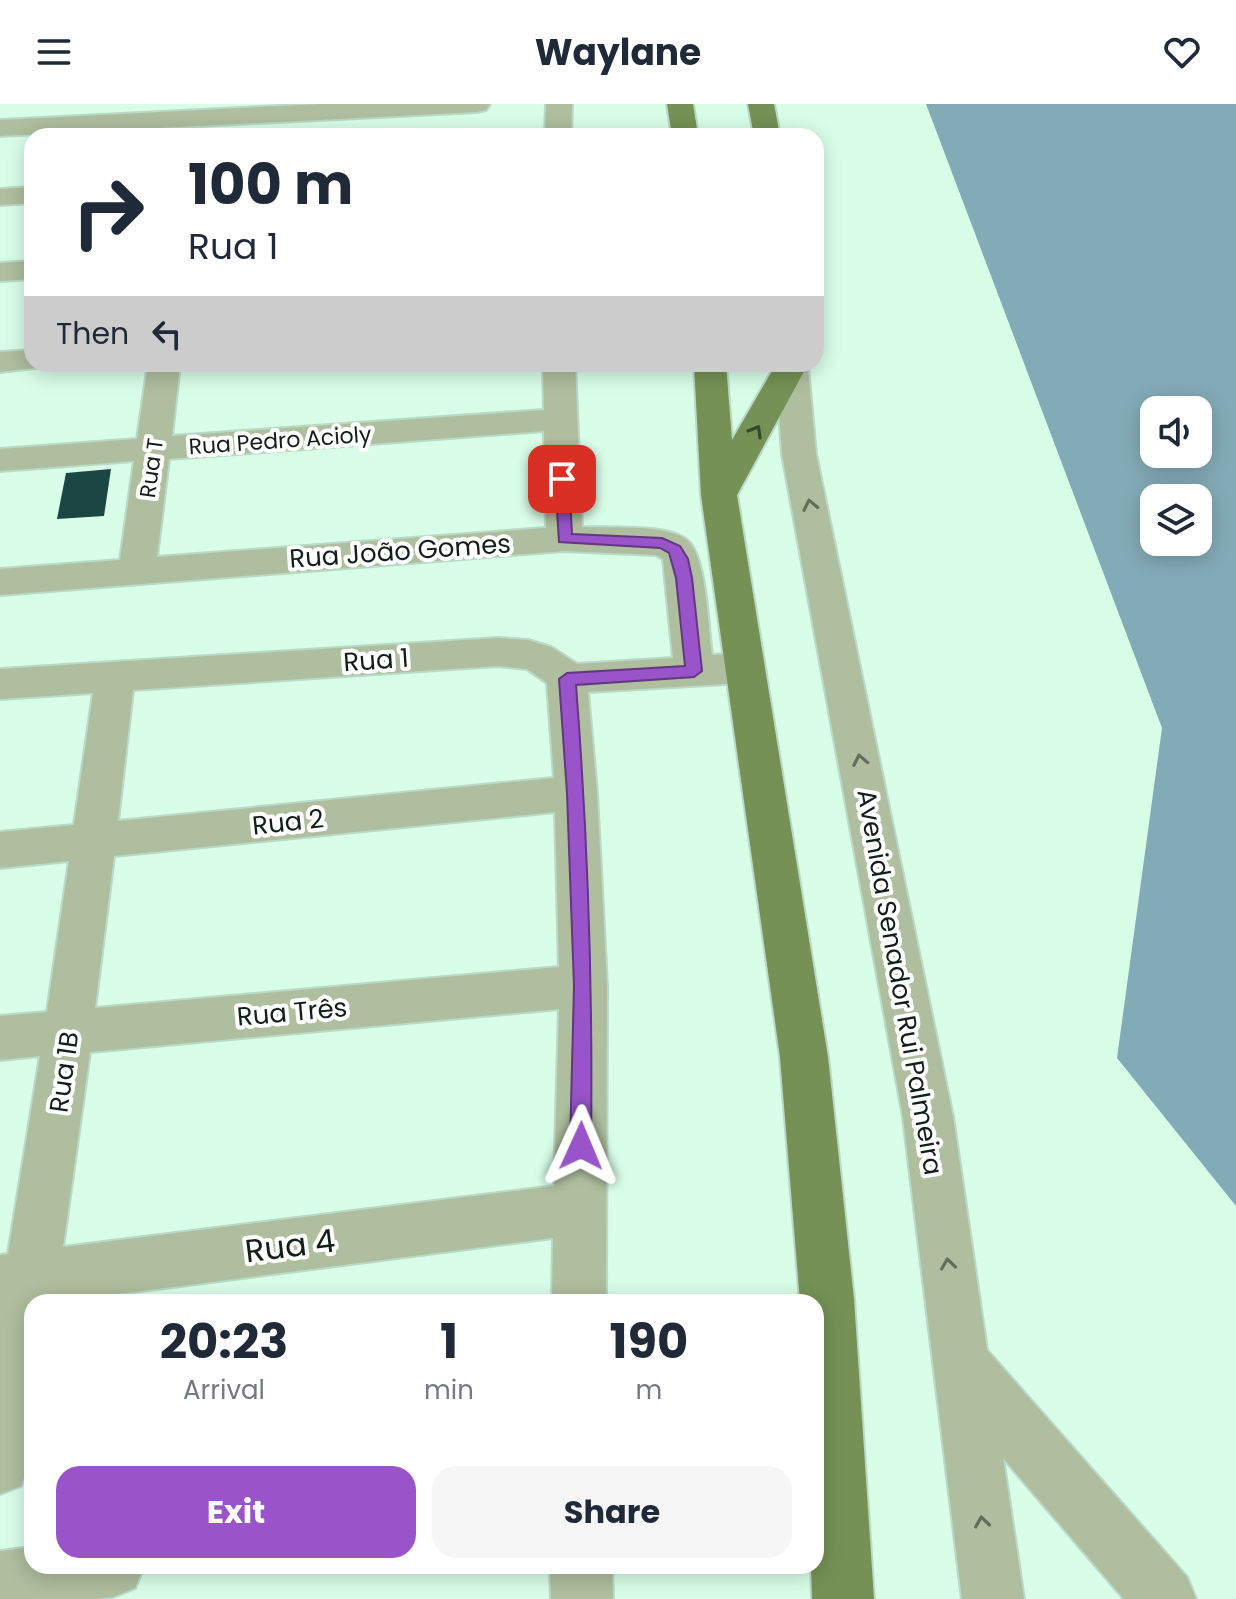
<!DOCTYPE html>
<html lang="en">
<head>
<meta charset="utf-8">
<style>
	body { margin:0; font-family:Poppins,sans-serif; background:#f6f6f7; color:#1f2937; height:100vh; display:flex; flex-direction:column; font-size:30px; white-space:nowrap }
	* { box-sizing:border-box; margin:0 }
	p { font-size:26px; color:#747a83 }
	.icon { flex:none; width:44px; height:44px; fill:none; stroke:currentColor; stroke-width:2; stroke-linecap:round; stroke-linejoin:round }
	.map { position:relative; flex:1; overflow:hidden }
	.side { position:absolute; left:24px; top:1190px; width:800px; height:280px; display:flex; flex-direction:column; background:#fff; border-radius:24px; box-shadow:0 4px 20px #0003 }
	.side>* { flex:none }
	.hud { position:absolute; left:24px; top:24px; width:800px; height:244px; border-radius:24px; box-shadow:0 4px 20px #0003; background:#fff; color:#1f2937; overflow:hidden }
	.controls { position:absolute; left:1140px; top:292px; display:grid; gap:16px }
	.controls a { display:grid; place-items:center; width:72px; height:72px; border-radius:16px; background:#fff; box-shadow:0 4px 20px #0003; font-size:40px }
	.pin { position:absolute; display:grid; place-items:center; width:68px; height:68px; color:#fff; margin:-34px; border-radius:16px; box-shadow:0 4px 12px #0006 }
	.me { position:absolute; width:88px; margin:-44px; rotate:1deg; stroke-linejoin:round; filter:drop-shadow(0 0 6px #0008) }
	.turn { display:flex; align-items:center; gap:28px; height:168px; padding:0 32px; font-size:36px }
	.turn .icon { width:104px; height:104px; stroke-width:2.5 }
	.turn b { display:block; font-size:56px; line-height:68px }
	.then { display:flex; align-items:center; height:76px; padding:0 32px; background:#0003; gap:16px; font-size:30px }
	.eta { display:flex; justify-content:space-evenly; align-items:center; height:136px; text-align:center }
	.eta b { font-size:48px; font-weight:700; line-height:56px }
	.cta { display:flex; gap:16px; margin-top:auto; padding:16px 32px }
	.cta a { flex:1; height:92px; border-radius:24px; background:#9854c8; color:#fff; font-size:32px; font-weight:700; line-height:92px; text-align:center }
	.cta a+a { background:#f6f6f7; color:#1f2937 }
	header { display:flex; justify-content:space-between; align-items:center; height:104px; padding:0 32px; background:#fff; font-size:36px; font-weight:700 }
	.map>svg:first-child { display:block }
</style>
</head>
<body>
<header><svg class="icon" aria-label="menu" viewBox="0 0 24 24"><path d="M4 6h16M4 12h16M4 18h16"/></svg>Waylane<svg class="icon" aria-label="heart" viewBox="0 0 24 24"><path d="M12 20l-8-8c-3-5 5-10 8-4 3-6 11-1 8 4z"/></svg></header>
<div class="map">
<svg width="1236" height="1495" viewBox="0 0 1236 1495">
	<rect width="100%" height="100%" fill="#d9fee8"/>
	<path fill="#83aab7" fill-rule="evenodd" d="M926 0H1236V1102L1117 954 1162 624ZM1154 306H1198V350H1154ZM1154 394H1198V438H1154Z"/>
	<polygon fill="#1b4643" points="111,365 104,412 57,415 66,369"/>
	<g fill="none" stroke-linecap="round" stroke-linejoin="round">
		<g stroke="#b9dac7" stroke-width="4">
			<g id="minor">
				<polygon points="320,0 490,0 486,6 477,8 0,32 0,16"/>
				<polygon points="546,0 572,0 571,32 545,32"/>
				<polygon points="32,83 32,99 0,101 0,85"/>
				<polygon points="32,157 32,175 0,177 0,159"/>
				<polygon points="32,246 32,260 45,260 43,263 0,268 0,248"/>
				<path d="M148 260H180L172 332 544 306 543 260H575L582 423C607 424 668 420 687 436 707 452 708 525 712 551L743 549 757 554 763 564 757 574 743 579 588 588 597 689 607 882 606 1198H552L553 1134 56 1198H32L29 1361 21 1382 0 1390V1151L8 1150 40 952 0 956V912L47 908 69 757 0 764V728L74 721 93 589 0 595V565L498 534 528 536 551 543 577 560 673 554 663 455 656 451 564 447 0 491V465L120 456 134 357 0 367V345L137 335ZM544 327 546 424 157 453 169 355ZM498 562 527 565 547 579 554 674 118 717 133 586ZM555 708 559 863 95 904 114 752ZM559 905 554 1082 63 1143 90 948Z"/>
				<polygon points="779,260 805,260 808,264 816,350 953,1013 987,1246 1187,1473 1196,1495 1124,1495 1003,1354 1024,1495 962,1495 903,1013 782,350 776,264"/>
				<polygon points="32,1443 32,1462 144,1462 135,1484 113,1493 96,1495 0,1495 0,1447"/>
				<polygon points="550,1462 612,1462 613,1495 551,1495"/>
			</g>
		</g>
		<g stroke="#b9dac7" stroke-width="4">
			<g id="major">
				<polygon points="667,0 693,0 698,32 672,32"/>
				<polygon points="748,0 774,0 780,32 754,32"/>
				<polygon points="694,260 726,260 732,336 776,260 808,260 737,391 828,953 854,1195 874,1495 812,1495 811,1462 816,1462 816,1198 800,1198 780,953 701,391"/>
			</g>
		</g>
		<use href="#minor" fill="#aebe9e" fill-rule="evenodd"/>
		<use href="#major" fill="#759155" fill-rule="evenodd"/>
	</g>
	<defs><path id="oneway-chevron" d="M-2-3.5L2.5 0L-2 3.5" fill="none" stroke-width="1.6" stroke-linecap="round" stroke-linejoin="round" transform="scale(2)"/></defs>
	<use stroke="#35472d" href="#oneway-chevron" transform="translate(756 327) rotate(-60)"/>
	<g stroke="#606e5b">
		<use href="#oneway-chevron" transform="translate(810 401) rotate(-102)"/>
		<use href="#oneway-chevron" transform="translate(860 656) rotate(-101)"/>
		<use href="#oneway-chevron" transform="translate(948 1160) rotate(-98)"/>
		<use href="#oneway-chevron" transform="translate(982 1418) rotate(-98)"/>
	</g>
	<path fill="#9854c8" stroke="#633782" stroke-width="2" d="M562 370 569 375 572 430 662 434 680 442 688 455 692 474 702 567 694 573 576 581C588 736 593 886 591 1042L588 1049 581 1052 573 1049 570 1042 574 882 567 689 559 575 567 569 685 562 676 474 669 449 660 444 559 438 555 375Z"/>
	<g text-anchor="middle" stroke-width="8" stroke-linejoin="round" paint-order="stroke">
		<g font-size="22" fill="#121f18" stroke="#fff">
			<text transform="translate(280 336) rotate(-4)" y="8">Rua Pedro Acioly</text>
			<text transform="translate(151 364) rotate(-82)" y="8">Rua T</text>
		</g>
		<g font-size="26" fill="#121f18" stroke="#fff">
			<text transform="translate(400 447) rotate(-4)" y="9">Rua João Gomes</text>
			<text transform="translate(376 556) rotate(-4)" y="9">Rua 1</text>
			<text transform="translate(288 718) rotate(-6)" y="9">Rua 2</text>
			<text transform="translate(900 878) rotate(80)" y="9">Avenida Senador Rui Palmeira</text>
			<text transform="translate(292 908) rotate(-5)" y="9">Rua Três</text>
			<text transform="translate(64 968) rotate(-82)" y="9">Rua 1B</text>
		</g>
		<g font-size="32" fill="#121f18" stroke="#fff">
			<text transform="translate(290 1142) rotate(-7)" y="11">Rua 4</text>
		</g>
	</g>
</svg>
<div class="controls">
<a><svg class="icon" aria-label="sound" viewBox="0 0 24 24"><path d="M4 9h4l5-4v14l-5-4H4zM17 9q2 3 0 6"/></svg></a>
<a><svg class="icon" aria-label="layers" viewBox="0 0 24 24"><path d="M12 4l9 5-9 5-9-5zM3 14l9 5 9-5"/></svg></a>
</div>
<div class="pin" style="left:562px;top:375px;background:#d93025"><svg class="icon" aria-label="arrive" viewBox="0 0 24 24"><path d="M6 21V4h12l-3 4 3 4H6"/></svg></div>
<svg class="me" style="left:581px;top:1042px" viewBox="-20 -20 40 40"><path d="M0-17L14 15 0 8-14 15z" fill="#9854c8" stroke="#fff" stroke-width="4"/></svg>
<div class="hud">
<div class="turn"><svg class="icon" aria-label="right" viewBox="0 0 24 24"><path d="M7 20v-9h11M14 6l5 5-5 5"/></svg><div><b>100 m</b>Rua 1</div></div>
<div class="then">Then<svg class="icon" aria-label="left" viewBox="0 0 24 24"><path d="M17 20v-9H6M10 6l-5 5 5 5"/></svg></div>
</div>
<section class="side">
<div class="eta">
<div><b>20:23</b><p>Arrival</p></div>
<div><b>1</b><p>min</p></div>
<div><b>190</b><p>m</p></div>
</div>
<div class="cta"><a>Exit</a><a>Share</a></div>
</section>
</div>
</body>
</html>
